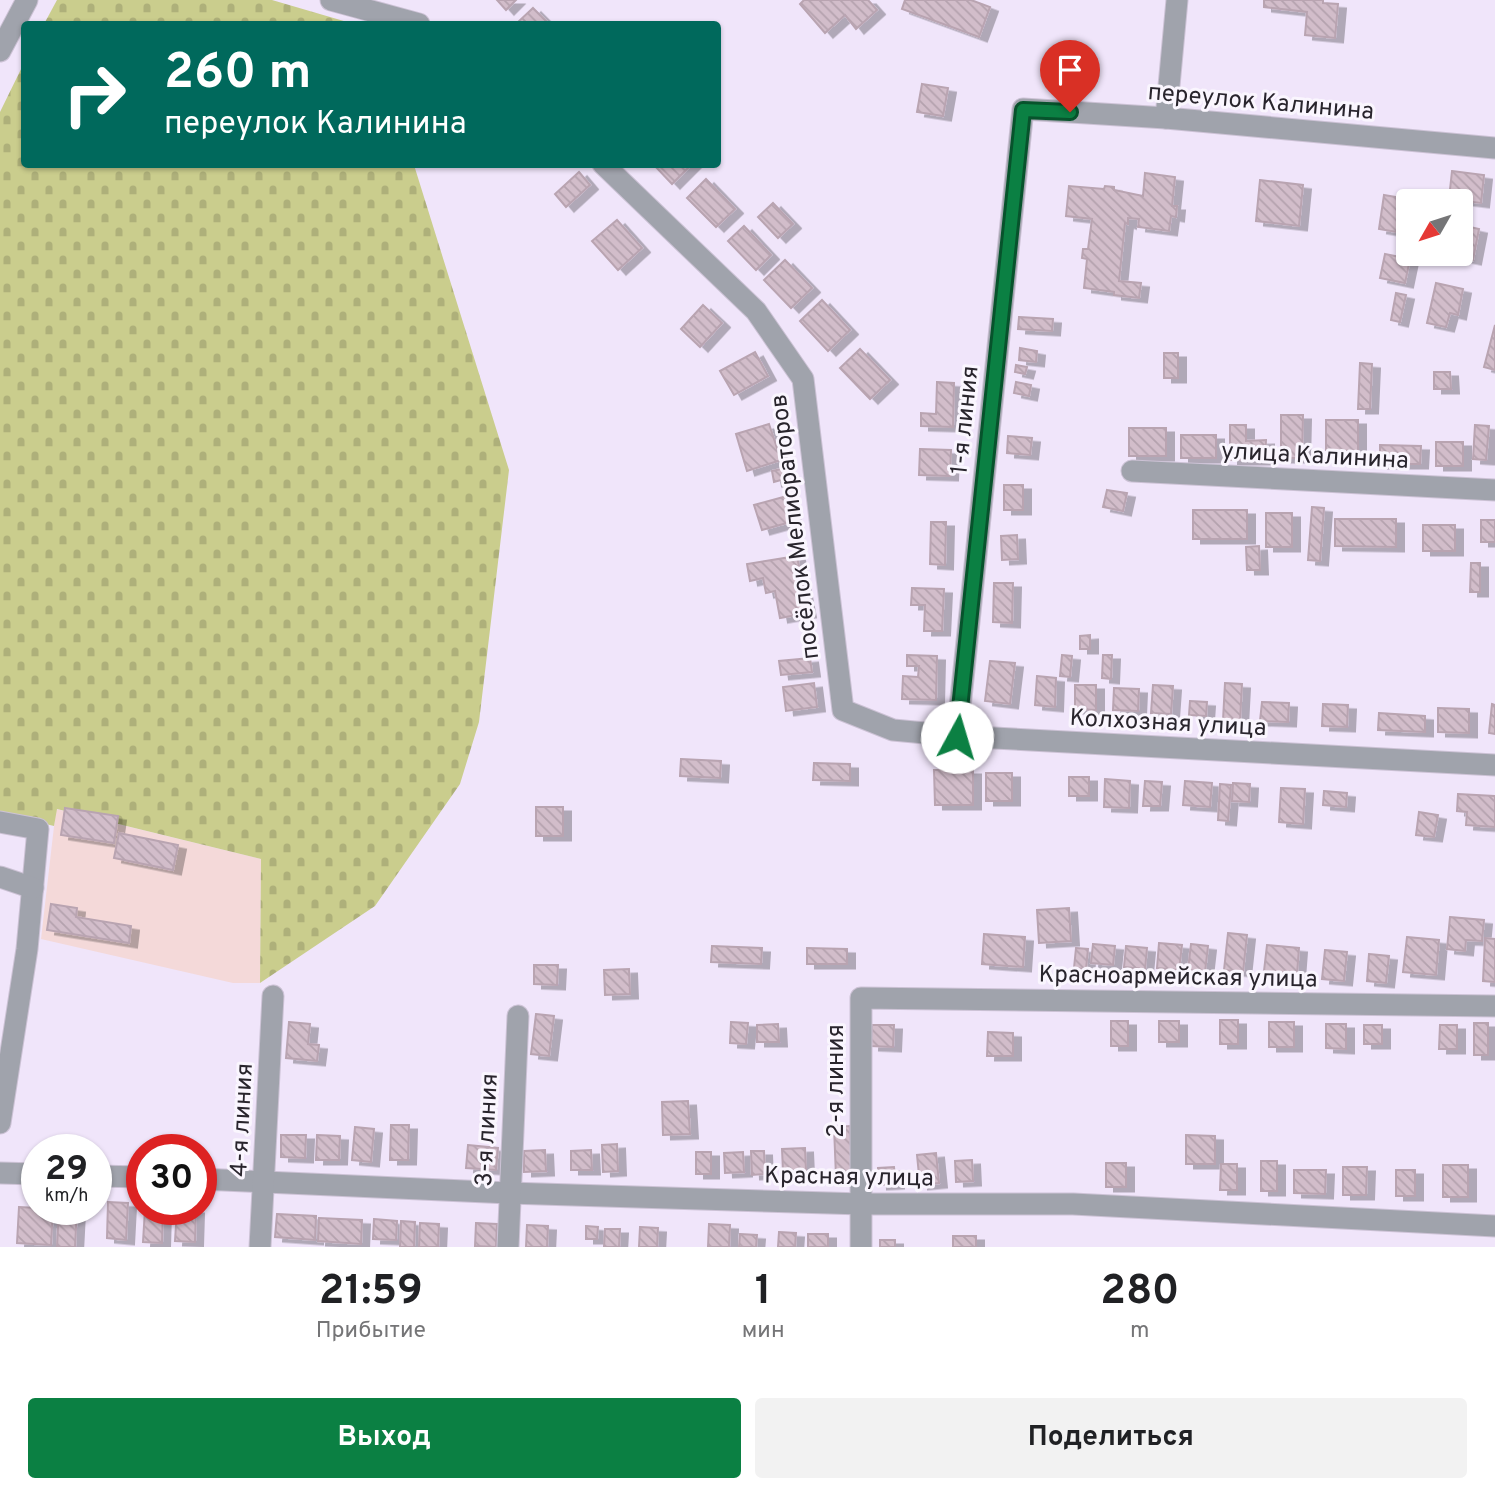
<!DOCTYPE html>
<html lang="ru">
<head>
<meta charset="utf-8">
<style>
	body { margin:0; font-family:Overpass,sans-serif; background:#f2f2f2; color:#202124; height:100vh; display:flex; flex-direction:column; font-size:26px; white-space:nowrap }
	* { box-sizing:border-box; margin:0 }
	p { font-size:23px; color:#757577 }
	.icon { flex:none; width:38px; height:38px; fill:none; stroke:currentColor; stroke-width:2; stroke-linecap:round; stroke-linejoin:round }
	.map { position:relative; height:1247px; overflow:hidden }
	.panel { display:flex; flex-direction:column; background:#fff; flex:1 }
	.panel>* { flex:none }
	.hud { position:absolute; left:21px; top:21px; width:700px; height:147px; border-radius:7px; box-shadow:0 2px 5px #0004; background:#00695c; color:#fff; overflow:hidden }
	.needle { width:46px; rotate:231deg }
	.buttons { position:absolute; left:1396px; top:189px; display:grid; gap:14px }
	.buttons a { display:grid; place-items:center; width:77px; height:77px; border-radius:7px; background:#fff; box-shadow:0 2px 5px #0004; font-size:35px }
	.speed { position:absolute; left:21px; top:1134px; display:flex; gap:14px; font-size:35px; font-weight:700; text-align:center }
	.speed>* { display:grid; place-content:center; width:91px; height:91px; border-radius:50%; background:#fff; box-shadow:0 2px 5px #0004; line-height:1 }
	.speed small { font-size:18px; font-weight:400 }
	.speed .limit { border:10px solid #d22; background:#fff; color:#111 }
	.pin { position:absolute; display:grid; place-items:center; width:60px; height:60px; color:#fff; margin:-72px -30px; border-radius:50% 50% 50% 0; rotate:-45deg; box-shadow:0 0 7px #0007 }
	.pin .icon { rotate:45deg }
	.me { position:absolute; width:77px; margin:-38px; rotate:6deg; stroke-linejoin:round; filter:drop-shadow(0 0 5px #0008) }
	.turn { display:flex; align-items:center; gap:24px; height:147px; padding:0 28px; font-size:32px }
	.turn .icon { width:91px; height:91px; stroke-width:2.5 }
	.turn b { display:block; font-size:49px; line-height:60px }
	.eta { display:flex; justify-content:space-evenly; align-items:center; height:119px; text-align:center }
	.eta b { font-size:42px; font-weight:700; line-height:49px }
	.button { display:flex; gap:14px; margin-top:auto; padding:14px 28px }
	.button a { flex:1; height:80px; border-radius:7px; background:#0b8043; color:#fff; font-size:28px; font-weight:700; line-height:80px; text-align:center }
	.button a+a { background:#f2f2f2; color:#202124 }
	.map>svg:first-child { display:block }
</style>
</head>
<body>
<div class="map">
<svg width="1495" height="1247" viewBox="0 0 1495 1247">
	<defs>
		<pattern id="cemetery-stones" width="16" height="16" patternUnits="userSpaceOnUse" patternTransform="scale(1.75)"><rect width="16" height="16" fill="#cacd8d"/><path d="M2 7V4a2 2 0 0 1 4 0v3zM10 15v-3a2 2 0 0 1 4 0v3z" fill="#aeb07a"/></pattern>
		<pattern id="building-back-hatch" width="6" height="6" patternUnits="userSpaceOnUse" patternTransform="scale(1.75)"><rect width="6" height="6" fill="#d2bdca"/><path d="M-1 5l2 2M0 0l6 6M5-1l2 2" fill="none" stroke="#b4a2ae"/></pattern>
		<filter id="shadow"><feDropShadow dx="8" dy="4.5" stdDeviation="0" flood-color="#0004"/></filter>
	</defs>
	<rect width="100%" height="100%" fill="#f0e5fa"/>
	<polygon fill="#f4d9d9" points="56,809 261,859 260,983 233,983 41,939"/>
	<g fill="url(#cemetery-stones)">
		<polygon points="57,0 272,0 354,24 44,24"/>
		<polygon points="24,63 24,164 414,165 509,470 479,722 460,784 375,906 260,983 261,859 57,809 54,826 0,813 0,112"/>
	</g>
	<g fill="url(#building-back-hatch)" stroke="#b9a4b1" stroke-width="2" filter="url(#shadow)">
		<polygon points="497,0 516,0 506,10"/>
		<polygon points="804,0 868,0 877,10 856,29 845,15 825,33 800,4"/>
		<polygon points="905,0 971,0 990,7 979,37 902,9"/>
		<polygon points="1264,0 1323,0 1323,3 1338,4 1335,38 1305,35 1307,12 1264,7"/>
		<polygon points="533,8 549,24 521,24 518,22"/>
		<polygon points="922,84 948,88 943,116 917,112"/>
		<polygon points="653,164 692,164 672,184"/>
		<polygon points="1452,171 1484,175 1481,203 1449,199"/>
		<polygon points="579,172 590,185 566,207 555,194"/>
		<polygon points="1145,173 1175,177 1172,206 1177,206 1176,217 1171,216 1169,231 1138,227 1139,219 1128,218 1128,224 1125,223 1119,281 1141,283 1139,298 1114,295 1114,292 1084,288 1087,259 1082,258 1083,249 1088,249 1092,219 1066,216 1069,186 1104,189 1105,186 1114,187 1114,190 1143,196"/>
		<polygon points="706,179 735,209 716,227 687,198"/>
		<polygon points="1260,180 1303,185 1299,226 1256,221"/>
		<polygon points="1384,195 1419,201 1409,201 1409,234 1379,229"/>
		<polygon points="773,203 793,224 778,238 758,217"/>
		<polygon points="617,220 642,248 618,270 592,241"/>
		<polygon points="1461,225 1479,229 1473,260 1445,254 1461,254"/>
		<polygon points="744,226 771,255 756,270 728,241"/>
		<polygon points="1385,254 1410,259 1405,283 1380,278"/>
		<polygon points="785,260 812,288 791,308 764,280"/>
		<polygon points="1436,283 1463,289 1458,315 1450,313 1446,327 1427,323"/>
		<polygon points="1396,293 1406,295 1400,322 1391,320"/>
		<polygon points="822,300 850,330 828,351 800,321"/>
		<polygon points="703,305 722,323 700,347 681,329"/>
		<polygon points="1019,317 1053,319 1052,331 1018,329"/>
		<polygon points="1495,325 1495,370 1484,367"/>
		<polygon points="1020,348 1037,351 1036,362 1019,360"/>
		<polygon points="860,349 890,380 870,399 840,368"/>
		<polygon points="755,352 768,376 734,395 720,371"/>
		<rect x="1164" y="353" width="14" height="25"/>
		<polygon points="1360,363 1372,364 1370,409 1358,409"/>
		<polygon points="1016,365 1027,367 1025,374 1015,372"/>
		<polygon points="1434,372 1450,372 1451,389 1434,389"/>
		<polygon points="937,382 954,383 953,427 921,426 921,413 936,414"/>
		<polygon points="1016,382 1031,385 1029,396 1014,393"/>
		<polygon points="1281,415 1303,415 1302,458 1281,458"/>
		<polygon points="1326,420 1358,420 1358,451 1326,450"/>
		<polygon points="769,424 781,460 747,471 736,434"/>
		<polygon points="1230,425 1246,425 1246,441 1266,440 1265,460 1230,460"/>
		<polygon points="1475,425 1489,426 1486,460 1473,459"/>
		<rect x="1129" y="428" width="37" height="28"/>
		<rect x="1181" y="435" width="35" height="23"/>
		<polygon points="1008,436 1032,438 1030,455 1007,453"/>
		<rect x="1436" y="442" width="27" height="24"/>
		<polygon points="1380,445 1421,446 1420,464 1380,464"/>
		<polygon points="920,449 951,450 950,476 919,475"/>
		<polygon points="786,468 788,478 774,482 772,471"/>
		<rect x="1004" y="485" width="19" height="25"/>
		<polygon points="1107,490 1127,493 1123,511 1103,507"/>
		<polygon points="787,496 794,521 762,530 754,505"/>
		<polygon points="1312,507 1324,508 1320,561 1308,560"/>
		<rect x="1193" y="510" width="54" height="29"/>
		<rect x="1266" y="513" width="26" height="34"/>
		<polygon points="1335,519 1396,519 1396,547 1335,546"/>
		<rect x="1481" y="520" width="14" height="22"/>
		<polygon points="931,522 946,522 945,565 930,564"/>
		<rect x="1423" y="525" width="32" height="26"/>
		<polygon points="1017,535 1018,559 1002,560 1001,536"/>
		<polygon points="1259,546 1260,570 1247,570 1246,547"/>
		<polygon points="797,556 808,613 780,618 775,591 766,593 763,578 750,581 747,564"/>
		<polygon points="1471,563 1480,563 1480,592 1470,592"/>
		<polygon points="994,583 1013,583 1012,623 993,622"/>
		<polygon points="912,588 944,589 942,631 924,631 925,605 911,605"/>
		<polygon points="1090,635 1090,649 1080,649 1080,636"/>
		<polygon points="907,655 937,656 936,700 902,699 903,676 918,677 919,666 907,666"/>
		<polygon points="1062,655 1072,656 1070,677 1060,676"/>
		<polygon points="1103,655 1112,655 1111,679 1102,678"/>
		<polygon points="810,658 812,672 781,675 779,661"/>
		<polygon points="990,661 1015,663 1010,704 985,701"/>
		<polygon points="1037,676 1056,678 1055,707 1035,705"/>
		<polygon points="814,683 817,707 786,711 783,687"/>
		<polygon points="1225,683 1242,684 1240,721 1223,720"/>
		<polygon points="1075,685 1096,685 1096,710 1075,709"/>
		<polygon points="1153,685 1173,686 1171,714 1151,713"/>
		<polygon points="1114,688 1139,689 1138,711 1113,710"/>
		<polygon points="1190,701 1207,702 1206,716 1189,715"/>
		<polygon points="1262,702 1289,703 1288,722 1260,721"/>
		<polygon points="1323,704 1348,705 1347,727 1322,726"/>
		<polygon points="1492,704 1495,705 1495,734 1489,733"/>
		<polygon points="1438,708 1469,709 1469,733 1438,732"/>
		<polygon points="1379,713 1425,716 1425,732 1378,730"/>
		<polygon points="681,759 721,761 720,778 680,776"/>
		<polygon points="814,763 850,764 850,781 813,780"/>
		<polygon points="934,770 973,770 973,805 935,805"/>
		<rect x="986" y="773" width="26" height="28"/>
		<rect x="1069" y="777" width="20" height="19"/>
		<polygon points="1105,779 1130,781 1129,808 1104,807"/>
		<polygon points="1145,781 1162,782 1160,806 1143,806"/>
		<polygon points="1185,781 1212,783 1210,807 1183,805"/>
		<polygon points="1233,783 1250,784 1249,802 1232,801"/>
		<polygon points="1220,784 1231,785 1228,821 1218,820"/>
		<polygon points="1281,788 1305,789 1303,824 1279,822"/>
		<polygon points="1324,791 1347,793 1346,807 1323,805"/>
		<polygon points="1458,794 1495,796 1495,827 1466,825 1467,812 1457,811"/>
		<rect x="536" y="807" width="27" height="29"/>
		<polygon points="65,808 118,816 114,843 61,835"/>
		<polygon points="1419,812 1438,815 1434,837 1416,835"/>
		<polygon points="119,833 178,845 173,870 114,858"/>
		<polygon points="51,904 77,908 76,917 131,926 129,943 47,930"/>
		<polygon points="1069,908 1071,941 1039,943 1037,910"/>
		<polygon points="1450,917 1484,920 1482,941 1466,940 1465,951 1447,949"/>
		<polygon points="1228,933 1247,935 1243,972 1224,970"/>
		<polygon points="984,934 1025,937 1023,967 982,964"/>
		<polygon points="1407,937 1439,940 1436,975 1403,972"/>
		<polygon points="1485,938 1495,939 1495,982 1483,981"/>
		<polygon points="1159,943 1182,945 1179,970 1157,968"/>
		<polygon points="1093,944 1115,946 1113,965 1091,963"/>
		<polygon points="1191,944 1208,946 1205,972 1188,970"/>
		<polygon points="1267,945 1299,948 1297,974 1264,971"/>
		<polygon points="712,946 762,948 761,964 711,962"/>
		<polygon points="1126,946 1147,948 1145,969 1124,967"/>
		<polygon points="807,948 847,949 847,964 807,964"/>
		<polygon points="1076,948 1088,949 1086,969 1074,968"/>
		<polygon points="1325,950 1347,952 1344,981 1322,979"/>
		<polygon points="1369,954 1389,956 1386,983 1367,981"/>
		<polygon points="534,965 558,965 557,985 534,984"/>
		<polygon points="629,969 630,994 605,995 604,970"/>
		<polygon points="536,1014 554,1016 549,1056 531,1054"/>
		<rect x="1220" y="1020" width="18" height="24"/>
		<rect x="1111" y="1021" width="17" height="25"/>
		<rect x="1159" y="1021" width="20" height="21"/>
		<polygon points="289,1022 310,1024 308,1044 319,1045 317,1061 286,1058"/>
		<polygon points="731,1022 748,1023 746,1044 730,1043"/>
		<rect x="1269" y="1022" width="25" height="25"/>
		<rect x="1474" y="1023" width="14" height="32"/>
		<polygon points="778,1024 779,1042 757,1042 757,1025"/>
		<polygon points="1326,1024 1346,1024 1346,1049 1326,1048"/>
		<polygon points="872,1025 894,1025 893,1047 871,1046"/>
		<rect x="1364" y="1025" width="18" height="19"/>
		<polygon points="1440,1025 1457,1025 1457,1049 1439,1049"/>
		<polygon points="988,1032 1013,1033 1013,1056 987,1056"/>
		<polygon points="688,1101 690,1134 663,1135 662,1102"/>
		<polygon points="391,1125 409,1125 408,1160 390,1160"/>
		<polygon points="850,1126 852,1176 836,1177 834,1127"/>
		<polygon points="355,1127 374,1129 371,1162 352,1160"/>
		<polygon points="281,1135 306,1135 305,1158 281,1157"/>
		<polygon points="317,1135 340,1136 339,1160 316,1160"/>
		<polygon points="1186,1135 1215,1136 1215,1164 1186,1164"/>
		<polygon points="617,1144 618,1171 603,1172 602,1145"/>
		<polygon points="468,1145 498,1148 496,1170 466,1168"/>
		<polygon points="805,1148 806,1170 783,1171 782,1149"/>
		<polygon points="545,1150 546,1171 524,1172 524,1151"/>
		<polygon points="591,1150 592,1170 571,1170 571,1151"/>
		<polygon points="751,1151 764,1151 765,1174 752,1175"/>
		<rect x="696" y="1152" width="15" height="22"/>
		<polygon points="743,1152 744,1172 725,1173 724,1153"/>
		<polygon points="936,1153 939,1183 920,1185 917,1155"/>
		<polygon points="972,1160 973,1181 956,1182 955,1161"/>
		<rect x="1261" y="1161" width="16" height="30"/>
		<rect x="1106" y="1163" width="20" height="24"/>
		<polygon points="1221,1164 1237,1164 1237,1190 1220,1190"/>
		<rect x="1443" y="1165" width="25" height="32"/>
		<polygon points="894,1167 896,1184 879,1185 878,1168"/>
		<polygon points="1343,1167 1367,1167 1366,1195 1343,1195"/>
		<polygon points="1294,1170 1326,1170 1325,1194 1294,1193"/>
		<rect x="1396" y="1170" width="19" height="26"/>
		<polygon points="108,1202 128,1203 126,1240 107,1238"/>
		<polygon points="19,1207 53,1209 51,1245 17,1243"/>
		<polygon points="59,1209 77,1209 75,1247 57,1247"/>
		<polygon points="145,1209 163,1209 162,1243 143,1242"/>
		<polygon points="177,1209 196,1209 195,1242 175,1241"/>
		<polygon points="277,1214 316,1216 315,1240 275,1237"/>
		<polygon points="319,1218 362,1220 361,1244 318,1241"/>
		<polygon points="374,1219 397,1221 396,1240 373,1239"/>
		<polygon points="401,1221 415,1222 414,1247 400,1247"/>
		<polygon points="420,1223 439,1224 438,1247 419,1247"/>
		<polygon points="476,1223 497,1224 496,1247 475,1246"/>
		<polygon points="709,1224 730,1225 729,1247 708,1247"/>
		<polygon points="527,1225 548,1226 547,1247 526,1247"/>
		<polygon points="586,1226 598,1227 597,1239 586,1239"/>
		<polygon points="640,1227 658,1228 657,1247 639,1247"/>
		<polygon points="605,1229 620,1229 619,1247 604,1247"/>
		<polygon points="779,1232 796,1233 795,1247 778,1247"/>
		<polygon points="740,1234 757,1235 756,1247 739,1247"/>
		<rect x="808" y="1234" width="20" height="13"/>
		<rect x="953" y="1236" width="23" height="11"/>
		<rect x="880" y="1240" width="15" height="7"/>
	</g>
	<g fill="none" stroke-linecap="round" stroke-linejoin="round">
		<g stroke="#ccc2d5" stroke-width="23">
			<g id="minor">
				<polyline points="331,0 419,24"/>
				<polyline points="0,51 27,0"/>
				<polyline points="1166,118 1177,0"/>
				<polyline points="603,164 756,311 803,379 843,710 893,730 957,736 1495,765"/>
				<polyline points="1132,471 1495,490"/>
				<polyline points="957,736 1023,109 1166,118 1495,148"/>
				<polyline points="0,822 38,829 27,949 0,1123"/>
				<polyline points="0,877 33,888"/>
				<polyline points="0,1173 37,1174"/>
				<polyline points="96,1176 142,1177"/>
				<polyline points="201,1179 509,1193 862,1204 1073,1204 1495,1226"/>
				<polyline points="260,1247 273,996"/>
				<polyline points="508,1247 518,1016"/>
				<polyline points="861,1247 861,998 1495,1006"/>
			</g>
		</g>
		<use href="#minor" stroke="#a0a3ac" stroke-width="21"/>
	</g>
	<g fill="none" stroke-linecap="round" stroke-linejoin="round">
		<g stroke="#07532c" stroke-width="18">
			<polyline id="route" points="957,737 1023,110 1070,112"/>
		</g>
		<use href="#route" stroke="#0b8043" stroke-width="12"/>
	</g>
	<g text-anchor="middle" stroke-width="6" stroke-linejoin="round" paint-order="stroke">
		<g font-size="24" fill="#29252d" stroke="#faf6fe">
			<text transform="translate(1261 101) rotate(5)" y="8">переулок Калинина</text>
			<text transform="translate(964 420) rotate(-84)" y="8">1-я линия</text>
			<text transform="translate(1315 455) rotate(3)" y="8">улица Калинина</text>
			<text transform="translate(794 527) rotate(-97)" y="8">посёлок Мелиораторов</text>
			<text transform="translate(1168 722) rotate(3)" y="8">Колхозная улица</text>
			<text transform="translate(1178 976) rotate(1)" y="8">Красноармейская улица</text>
			<text transform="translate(835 1081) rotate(-90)" y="8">2-я линия</text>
			<text transform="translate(241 1120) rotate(-87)" y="8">4-я линия</text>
			<text transform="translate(486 1130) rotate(-87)" y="8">3-я линия</text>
			<text transform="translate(849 1176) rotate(1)" y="8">Красная улица</text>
		</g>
	</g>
</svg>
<div class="buttons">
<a><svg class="needle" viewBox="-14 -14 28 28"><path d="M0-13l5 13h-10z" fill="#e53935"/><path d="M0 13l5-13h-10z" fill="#757577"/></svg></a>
</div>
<div class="speed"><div>29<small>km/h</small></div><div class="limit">30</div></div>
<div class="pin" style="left:1070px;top:112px;background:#d93025"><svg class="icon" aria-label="arrive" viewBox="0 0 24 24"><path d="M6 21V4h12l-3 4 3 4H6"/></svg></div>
<svg class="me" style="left:957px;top:737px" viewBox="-20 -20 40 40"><circle r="19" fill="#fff"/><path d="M0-13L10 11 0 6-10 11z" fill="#0b8043"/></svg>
<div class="hud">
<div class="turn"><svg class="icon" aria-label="right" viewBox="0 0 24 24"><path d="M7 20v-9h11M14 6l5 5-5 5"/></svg><div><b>260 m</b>переулок Калинина</div></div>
</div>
</div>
<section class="panel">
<div class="eta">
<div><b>21:59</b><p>Прибытие</p></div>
<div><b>1</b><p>мин</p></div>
<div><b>280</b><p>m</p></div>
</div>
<div class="button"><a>Выход</a><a>Поделиться</a></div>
</section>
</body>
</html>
